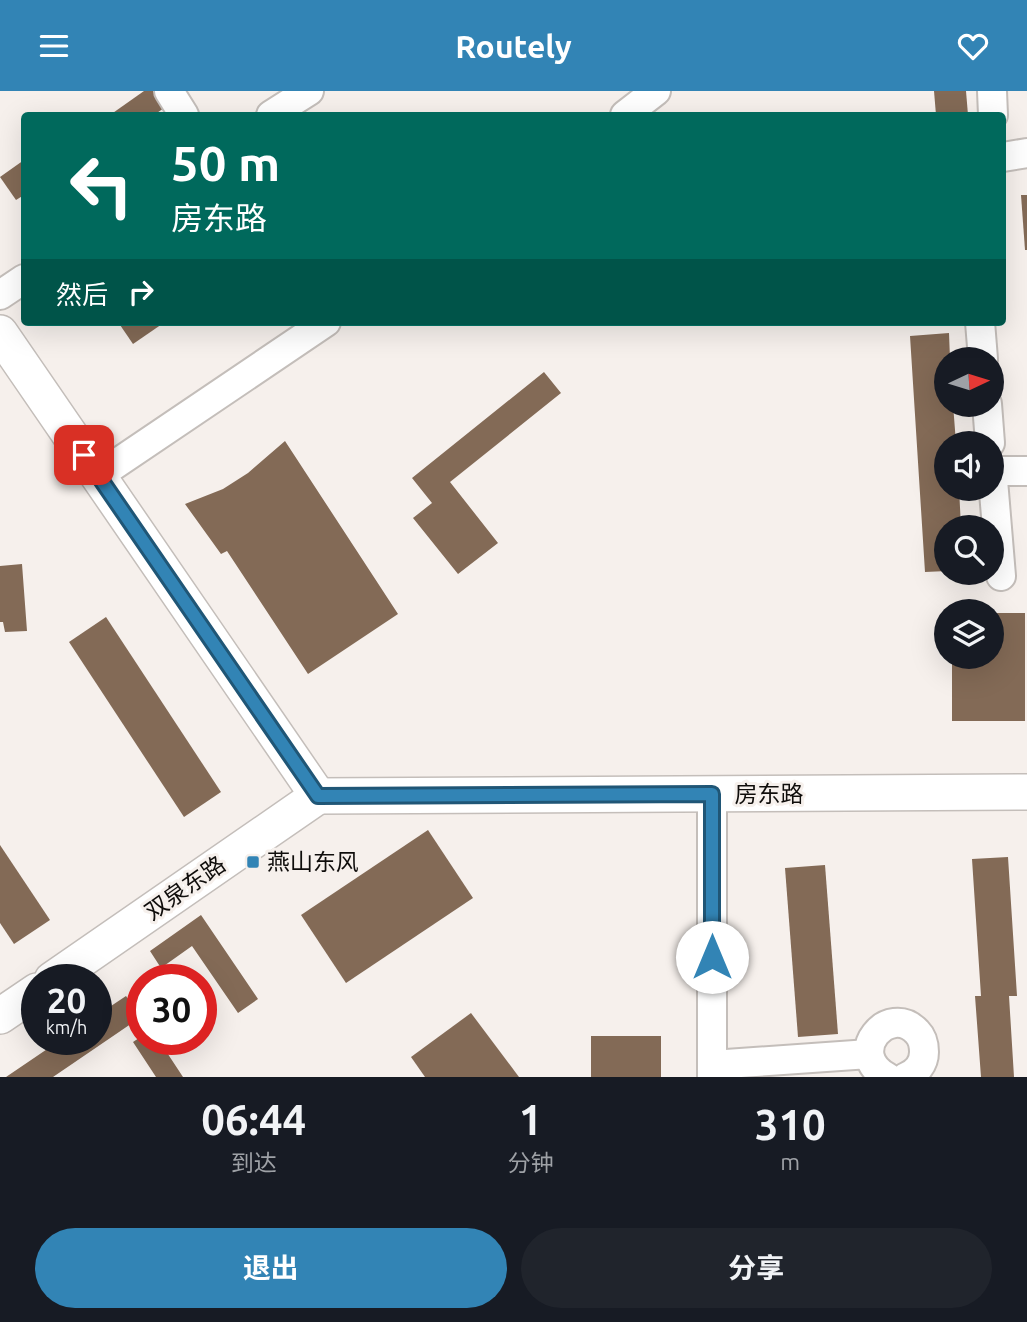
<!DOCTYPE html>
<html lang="zh">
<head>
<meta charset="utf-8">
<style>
	body { margin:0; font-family:Ubuntu,"Noto Sans SC",sans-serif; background:#20242c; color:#f1f3f6; height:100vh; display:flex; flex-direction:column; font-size:26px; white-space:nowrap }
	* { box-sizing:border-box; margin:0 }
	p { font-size:23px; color:#9ea1a6 }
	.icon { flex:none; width:38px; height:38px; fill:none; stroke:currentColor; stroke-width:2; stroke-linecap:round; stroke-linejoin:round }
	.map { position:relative; height:986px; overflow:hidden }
	.side { display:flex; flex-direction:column; background:#171b24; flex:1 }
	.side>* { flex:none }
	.top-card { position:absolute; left:21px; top:21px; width:985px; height:214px; border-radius:7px; box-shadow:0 7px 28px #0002; background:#00695c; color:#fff; overflow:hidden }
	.needle { width:46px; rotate:86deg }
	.tools { position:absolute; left:934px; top:256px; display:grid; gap:14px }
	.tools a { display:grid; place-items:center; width:70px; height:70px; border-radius:50%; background:#171b24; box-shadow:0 7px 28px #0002; font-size:35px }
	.speed { position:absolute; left:21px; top:873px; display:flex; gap:14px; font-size:35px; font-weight:700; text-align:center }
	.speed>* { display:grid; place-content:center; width:91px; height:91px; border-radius:50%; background:#171b24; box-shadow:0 7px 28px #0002; line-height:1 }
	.speed small { font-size:18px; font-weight:400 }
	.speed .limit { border:10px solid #d22; background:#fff; color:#111 }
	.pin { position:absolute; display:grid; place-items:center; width:60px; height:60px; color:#fff; margin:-30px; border-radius:14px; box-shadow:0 4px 10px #0006 }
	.me { position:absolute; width:77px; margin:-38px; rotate:0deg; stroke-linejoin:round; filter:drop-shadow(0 0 5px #0008) }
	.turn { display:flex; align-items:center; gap:24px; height:147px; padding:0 35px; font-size:32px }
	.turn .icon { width:91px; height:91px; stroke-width:2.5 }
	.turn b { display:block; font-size:49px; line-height:60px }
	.then { display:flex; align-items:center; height:66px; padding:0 35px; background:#0003; gap:14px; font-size:26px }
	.eta { display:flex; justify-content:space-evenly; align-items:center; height:119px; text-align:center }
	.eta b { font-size:42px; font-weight:700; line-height:49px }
	.action { display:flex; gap:14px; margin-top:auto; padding:14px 35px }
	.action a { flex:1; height:80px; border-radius:42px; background:#3284b5; color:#fff; font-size:28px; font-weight:700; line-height:80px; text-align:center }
	.action a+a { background:#20242c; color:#f1f3f6 }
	header { display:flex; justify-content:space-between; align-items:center; height:91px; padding:0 35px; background:#3284b5; color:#fff; font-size:32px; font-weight:700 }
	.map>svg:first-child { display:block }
</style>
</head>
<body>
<header><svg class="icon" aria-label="menu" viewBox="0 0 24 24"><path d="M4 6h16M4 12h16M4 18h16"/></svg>Routely<svg class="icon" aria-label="heart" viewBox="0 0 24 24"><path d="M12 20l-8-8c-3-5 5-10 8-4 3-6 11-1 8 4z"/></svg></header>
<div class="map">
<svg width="1027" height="986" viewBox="0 0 1027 986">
	<rect width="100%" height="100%" fill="#f6f0ec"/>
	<g fill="#836a56">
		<polygon points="144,0 157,0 167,15 154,24 110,24"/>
		<polygon points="934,0 966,0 968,24 936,24"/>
		<polygon points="24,69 24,104 16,109 0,86"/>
		<polygon points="1021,104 1027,104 1027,159 1025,159"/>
		<polygon points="118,231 165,231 133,253"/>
		<polygon points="949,242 950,268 947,268 947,313 953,313 956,352 947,352 947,397 959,397 961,436 947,436 947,480 925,481 910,245"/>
		<polygon points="544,281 561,302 450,391 498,452 458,483 413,427 432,412 412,387"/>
		<polygon points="285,350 398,523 308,583 227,460 221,463 185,413 223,398 248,382"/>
		<polygon points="22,473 27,540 5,541 3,531 0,531 0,475"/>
		<polygon points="992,522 1025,522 1025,630 952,630 952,565 992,565"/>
		<polygon points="106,526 221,701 184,726 69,551"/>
		<polygon points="428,739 473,807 346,892 301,824"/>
		<polygon points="0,754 50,829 14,853 0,832"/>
		<polygon points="1008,766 1017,905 1009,905 1014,986 981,986 975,905 981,905 972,768"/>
		<polygon points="825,774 838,943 798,946 785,777"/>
		<polygon points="201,824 258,908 238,922 192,855 161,877 150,860"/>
		<polygon points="126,905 141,926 53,986 6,986 62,948 96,948 96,925"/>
		<polygon points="471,922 519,986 425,986 411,966"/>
		<polygon points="142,945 142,948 158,948 183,986 156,986 133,951"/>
		<rect x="591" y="945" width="70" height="41"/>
	</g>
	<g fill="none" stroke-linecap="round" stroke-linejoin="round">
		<g stroke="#c4beba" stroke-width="32">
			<g id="minor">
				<polyline points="169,0 184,24"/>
				<polyline points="992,0 993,24"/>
				<polyline points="271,24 309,0"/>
				<polyline points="625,24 656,0"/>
				<polyline points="1003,66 1027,62"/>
				<polyline points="0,204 24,188"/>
				<polyline points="980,231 983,268"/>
				<polyline points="987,313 990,352"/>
				<polyline points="992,377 1001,485"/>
				<polyline points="993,380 1027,380"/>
				<polyline points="98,385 326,231"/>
				<polyline points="712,974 869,963"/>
				<polyline points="712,986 712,703"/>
				<path d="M887 986C844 962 889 911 917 941 922 946 924 954 924 961 924 973 916 982 906 986"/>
			</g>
		</g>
		<g stroke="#c4beba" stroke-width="38">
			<g id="major">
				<polyline points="0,242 318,705"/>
				<polyline points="318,705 1027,701"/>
				<polyline points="52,889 318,705"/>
				<polyline points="0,925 37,900"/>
			</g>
		</g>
		<use href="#minor" stroke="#fff" stroke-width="28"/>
		<use href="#major" stroke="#fff" stroke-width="35"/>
	</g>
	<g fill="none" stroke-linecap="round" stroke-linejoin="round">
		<g stroke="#205676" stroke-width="18">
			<polyline id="route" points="84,364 318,705 712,703 712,866"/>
		</g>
		<use href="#route" stroke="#3284b5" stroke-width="12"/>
	</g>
	<rect fill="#3284b5" stroke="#f6f0ec" stroke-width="2.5" x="246" y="764" width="14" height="14" rx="3.5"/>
	<g text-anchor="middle" stroke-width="6" stroke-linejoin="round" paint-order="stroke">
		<g font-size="23" fill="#0f0d0b" stroke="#f6f0ec">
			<text x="769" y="711">房东路</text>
			<text transform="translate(185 797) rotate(-35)" y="8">双泉东路</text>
		</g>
		<g font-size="23" fill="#0f0d0b" stroke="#f6f0ec" text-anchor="start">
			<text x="267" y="779">燕山东风</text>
		</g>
	</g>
</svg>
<div class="tools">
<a><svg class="needle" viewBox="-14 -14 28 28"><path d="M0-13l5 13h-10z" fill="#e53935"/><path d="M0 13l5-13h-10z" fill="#9ea1a6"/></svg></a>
<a><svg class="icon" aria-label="sound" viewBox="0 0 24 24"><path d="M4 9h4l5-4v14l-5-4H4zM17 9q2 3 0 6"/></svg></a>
<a><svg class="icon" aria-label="search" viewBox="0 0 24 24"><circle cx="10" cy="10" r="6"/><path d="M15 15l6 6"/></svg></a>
<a><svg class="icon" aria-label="layers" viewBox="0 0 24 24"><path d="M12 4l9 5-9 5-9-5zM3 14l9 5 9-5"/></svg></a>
</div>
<div class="speed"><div>20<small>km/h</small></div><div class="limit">30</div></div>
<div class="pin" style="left:84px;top:364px;background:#d93025"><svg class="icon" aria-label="arrive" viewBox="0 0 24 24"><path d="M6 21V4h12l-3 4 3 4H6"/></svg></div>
<svg class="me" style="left:712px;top:866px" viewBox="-20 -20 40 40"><circle r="19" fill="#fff"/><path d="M0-13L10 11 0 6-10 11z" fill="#3284b5"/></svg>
<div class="top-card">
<div class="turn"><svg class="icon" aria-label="left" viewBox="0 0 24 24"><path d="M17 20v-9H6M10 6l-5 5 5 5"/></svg><div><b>50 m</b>房东路</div></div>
<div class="then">然后<svg class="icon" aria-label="right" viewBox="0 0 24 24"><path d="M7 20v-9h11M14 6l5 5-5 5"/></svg></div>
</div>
</div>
<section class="side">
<div class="eta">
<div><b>06:44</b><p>到达</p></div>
<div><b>1</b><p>分钟</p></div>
<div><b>310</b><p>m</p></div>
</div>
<div class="action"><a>退出</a><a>分享</a></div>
</section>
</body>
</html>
